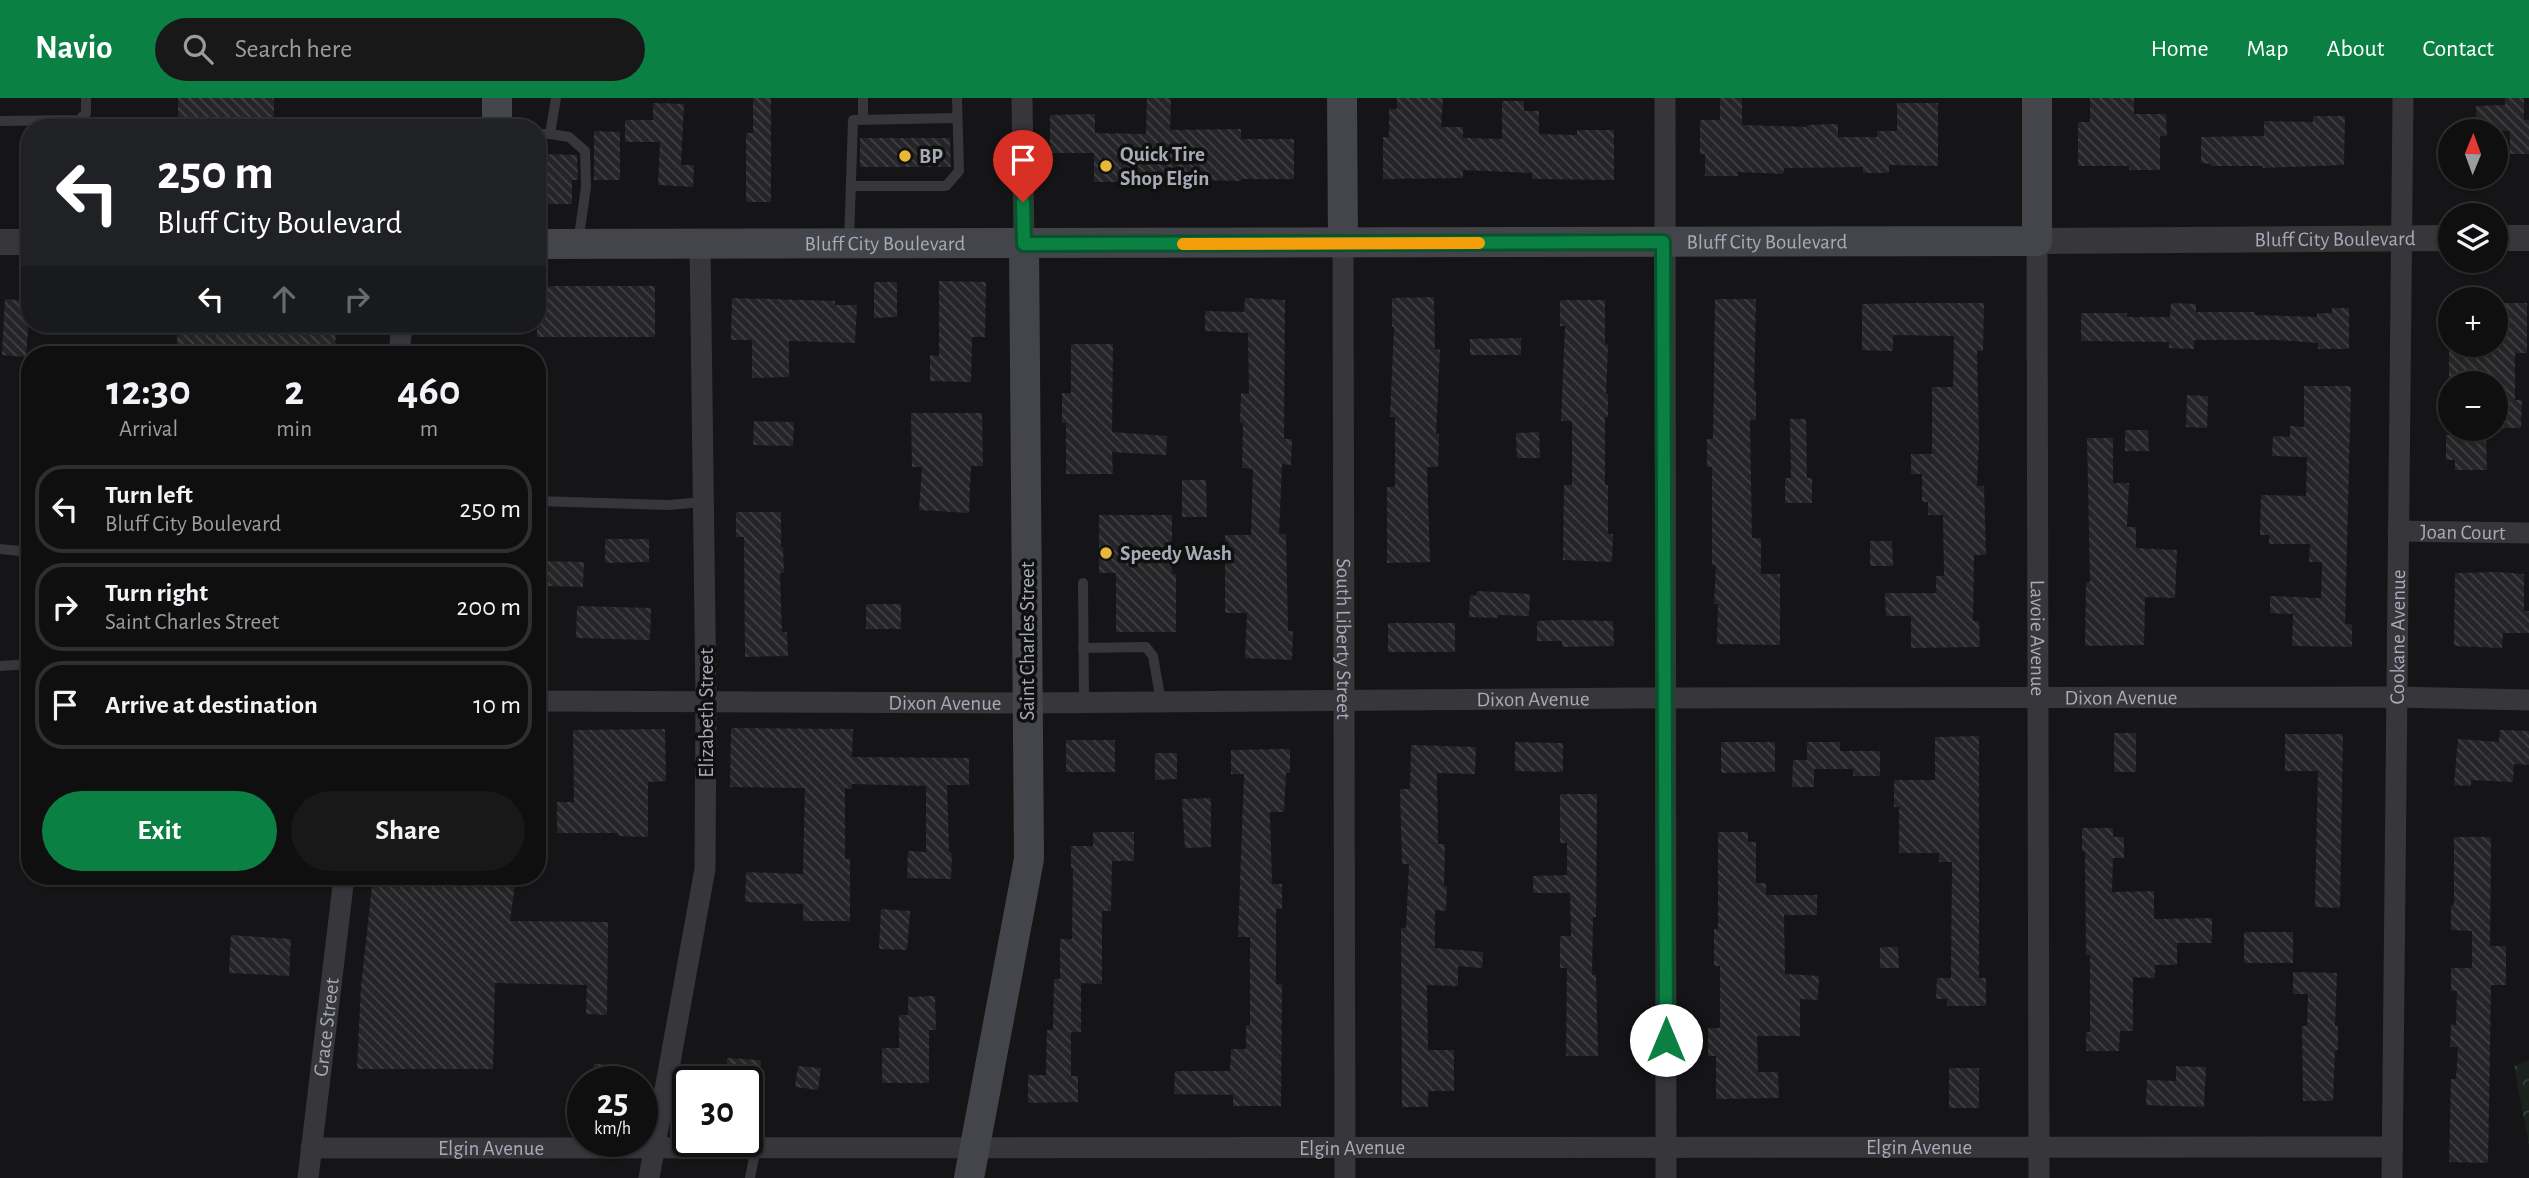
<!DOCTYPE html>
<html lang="en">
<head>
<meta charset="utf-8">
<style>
	body { margin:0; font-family:"Alegreya Sans",sans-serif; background:#191819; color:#f1f3f6; height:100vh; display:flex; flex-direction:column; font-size:26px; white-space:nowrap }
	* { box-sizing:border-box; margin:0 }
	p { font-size:23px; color:#9c9c9f }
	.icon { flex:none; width:38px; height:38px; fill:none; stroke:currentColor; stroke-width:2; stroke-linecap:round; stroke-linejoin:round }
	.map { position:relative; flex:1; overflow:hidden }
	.side { position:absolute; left:21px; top:248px; width:525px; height:539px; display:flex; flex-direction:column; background:#100f10; border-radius:28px; box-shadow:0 2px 5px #0004,0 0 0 2px #302f30 }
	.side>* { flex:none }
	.banner { position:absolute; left:21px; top:21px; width:525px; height:214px; border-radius:28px; box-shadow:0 2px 5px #0004,0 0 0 2px #302f30; background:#202124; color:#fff; overflow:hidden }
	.needle { width:46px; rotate:1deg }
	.fabs { position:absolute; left:2438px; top:21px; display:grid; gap:14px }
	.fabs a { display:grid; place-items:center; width:70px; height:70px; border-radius:50%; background:#100f10; box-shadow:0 2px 5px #0004,0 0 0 2px #302f30; font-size:35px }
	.speed { position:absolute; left:567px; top:968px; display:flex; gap:14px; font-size:35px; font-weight:700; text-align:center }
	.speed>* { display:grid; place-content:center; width:91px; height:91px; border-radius:50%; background:#100f10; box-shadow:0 2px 5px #0004,0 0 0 2px #302f30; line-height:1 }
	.speed small { font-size:18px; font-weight:400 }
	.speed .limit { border:4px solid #111; border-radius:10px; background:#fff; color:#111 }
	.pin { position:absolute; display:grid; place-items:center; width:60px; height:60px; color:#fff; margin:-72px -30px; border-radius:50% 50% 50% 0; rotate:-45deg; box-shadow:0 0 7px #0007 }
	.pin .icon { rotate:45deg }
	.me { position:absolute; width:77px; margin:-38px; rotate:0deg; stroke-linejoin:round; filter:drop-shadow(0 0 5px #0008) }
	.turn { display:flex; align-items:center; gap:24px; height:147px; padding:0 21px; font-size:32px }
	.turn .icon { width:91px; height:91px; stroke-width:2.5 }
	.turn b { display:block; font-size:49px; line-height:60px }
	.lanes { display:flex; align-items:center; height:66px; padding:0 21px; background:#0003; justify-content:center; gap:35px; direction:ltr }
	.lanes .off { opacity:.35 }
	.eta { display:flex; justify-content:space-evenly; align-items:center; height:119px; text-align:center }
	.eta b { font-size:42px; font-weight:600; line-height:49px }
	.cta { display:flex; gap:14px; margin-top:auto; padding:14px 21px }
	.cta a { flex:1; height:80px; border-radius:42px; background:#0b8043; color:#fff; font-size:28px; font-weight:600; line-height:80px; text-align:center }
	.cta a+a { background:#191819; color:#f1f3f6 }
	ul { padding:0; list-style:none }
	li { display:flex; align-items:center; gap:21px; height:88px; margin:0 14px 10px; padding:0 7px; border:4px solid #302f30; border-radius:28px }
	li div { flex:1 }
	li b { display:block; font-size:26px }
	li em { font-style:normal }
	header { display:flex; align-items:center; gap:42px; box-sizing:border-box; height:98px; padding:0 35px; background:#0b8043; color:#fff }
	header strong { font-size:33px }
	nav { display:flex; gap:38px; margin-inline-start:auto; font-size:24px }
	.search { width:490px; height:63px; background:#191819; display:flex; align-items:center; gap:18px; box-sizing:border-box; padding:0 24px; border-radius:38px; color:#9c9c9f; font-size:26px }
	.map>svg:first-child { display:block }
</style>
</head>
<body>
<header>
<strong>Navio</strong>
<div class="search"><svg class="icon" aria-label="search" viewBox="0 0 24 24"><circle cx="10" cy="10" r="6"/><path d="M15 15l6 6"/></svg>Search here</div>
<nav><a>Home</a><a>Map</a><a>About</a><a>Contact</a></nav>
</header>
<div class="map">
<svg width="2529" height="1080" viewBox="0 0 2529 1080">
	<defs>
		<pattern id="forest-crowns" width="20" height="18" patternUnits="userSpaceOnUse" patternTransform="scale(1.75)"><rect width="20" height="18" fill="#1b211c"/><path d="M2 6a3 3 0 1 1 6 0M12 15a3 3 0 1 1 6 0" fill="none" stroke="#393f3b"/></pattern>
		<pattern id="building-back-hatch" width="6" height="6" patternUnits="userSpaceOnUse" patternTransform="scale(1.75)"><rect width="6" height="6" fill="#252527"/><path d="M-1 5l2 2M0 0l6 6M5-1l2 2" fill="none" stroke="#424244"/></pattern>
	</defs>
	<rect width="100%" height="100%" fill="#151416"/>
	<polygon fill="url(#forest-crowns)" points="2529,962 2529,1047 2514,968"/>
	<g fill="url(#building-back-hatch)">
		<polygon points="178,0 274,0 274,30 189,30 189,22 178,22"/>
		<polygon points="753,0 771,0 771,104 746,104 746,35 753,35"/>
		<polygon points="1147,0 1171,0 1170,32 1241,31 1241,41 1294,41 1294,81 1241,81 1241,83 1142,81 1142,84 1094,84 1094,55 1050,55 1050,17 1095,16 1095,35 1146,36"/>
		<polygon points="1397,0 1443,0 1441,29 1463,29 1463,40 1502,41 1502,3 1524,3 1524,13 1539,13 1539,36 1577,37 1577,32 1614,32 1614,82 1532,81 1532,75 1463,72 1463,80 1383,81 1383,39 1389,39 1389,11 1397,11"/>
		<polygon points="1720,0 1742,0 1742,27 1807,29 1807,27 1838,26 1838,39 1877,39 1877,33 1897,33 1897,5 1938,5 1938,68 1889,67 1889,75 1863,75 1863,69 1784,70 1783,76 1738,74 1738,78 1705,78 1705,56 1700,56 1700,22 1720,22"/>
		<polygon points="2090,0 2134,0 2134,16 2166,16 2167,38 2160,38 2160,72 2129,72 2129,68 2078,68 2078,24 2090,24"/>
		<polygon points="2505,0 2524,0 2524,22 2529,22 2529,56 2510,56 2510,33 2477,33 2476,8 2505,7"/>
		<polygon points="653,5 684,6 681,67 694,67 693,89 658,87 660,44 625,44 625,22 653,22"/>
		<polygon points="2313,18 2345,18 2344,67 2263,70 2263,68 2211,68 2211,66 2201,65 2201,39 2264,38 2264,23 2313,24"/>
		<polygon points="594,33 620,34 620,82 594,82"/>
		<polygon points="860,40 950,40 951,69 860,69"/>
		<polygon points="542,56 577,57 578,82 572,82 572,106 537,106 537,67 542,67"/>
		<polygon points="939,183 986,184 985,239 972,239 971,284 930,283 930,257 939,258"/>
		<polygon points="874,184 897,184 897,219 874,220"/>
		<rect x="537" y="188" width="118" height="51"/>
		<polygon points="1434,199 1435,251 1440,252 1436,336 1439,336 1438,369 1427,369 1430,464 1387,465 1387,389 1395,389 1395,319 1390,319 1394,229 1392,229 1392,200"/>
		<polygon points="732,200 835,203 835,207 857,207 855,245 789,243 789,279 752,280 752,242 731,242"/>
		<polygon points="1245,200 1285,202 1284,341 1292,341 1291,367 1282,366 1279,436 1286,436 1288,533 1293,533 1292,562 1245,560 1247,515 1225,515 1225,437 1251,437 1253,371 1242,370 1243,325 1240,325 1241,295 1249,296 1248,235 1205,233 1205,213 1244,214"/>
		<polygon points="5,201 30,203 26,259 2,257"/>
		<polygon points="1715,201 1756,201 1754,293 1756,293 1756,322 1750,322 1752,440 1761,440 1761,476 1780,476 1780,547 1717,546 1718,506 1714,506 1716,467 1712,467 1712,369 1707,369 1707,341 1713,341"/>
		<polygon points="1560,202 1605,202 1605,246 1608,247 1606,296 1608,296 1608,319 1605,319 1605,387 1608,387 1608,436 1613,436 1612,464 1563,462 1564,387 1572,387 1572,323 1561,323 1565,228 1560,228"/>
		<polygon points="1914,205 1984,205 1983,253 1977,253 1979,340 1977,388 1984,388 1986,457 1974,457 1973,523 1979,523 1980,549 1911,550 1911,518 1886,518 1885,495 1936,495 1936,478 1944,478 1943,417 1928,417 1928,404 1922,404 1922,376 1911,376 1911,356 1932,356 1932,289 1953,289 1954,238 1893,237 1893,253 1862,252 1862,206"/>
		<polygon points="2171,205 2196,206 2196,214 2255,214 2255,217 2317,219 2317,215 2332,215 2332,210 2349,210 2349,251 2318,251 2318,245 2279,242 2194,242 2194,251 2169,250 2169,244 2081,243 2081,215 2127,215 2127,219 2170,219"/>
		<polygon points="2497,205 2527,205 2527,255 2515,255 2515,302 2522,302 2521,330 2496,330 2496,285 2449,285 2449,247 2498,247"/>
		<polygon points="178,226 336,226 335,257 176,257"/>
		<polygon points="1521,240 1521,257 1470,257 1470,241"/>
		<polygon points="1071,246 1113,246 1112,334 1167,338 1166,357 1112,354 1113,376 1066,376 1066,325 1062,325 1062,295 1071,295"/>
		<polygon points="2304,288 2351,288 2345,526 2352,526 2352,549 2292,548 2293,516 2270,515 2270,498 2321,500 2322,464 2309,464 2310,446 2269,446 2269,437 2260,437 2261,397 2306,398 2307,359 2272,358 2273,338 2290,339 2290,328 2304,329"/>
		<polygon points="2187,297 2208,298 2207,330 2186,329"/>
		<polygon points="911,315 982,315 983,368 971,368 969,415 919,412 922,369 912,369"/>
		<polygon points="1790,321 1806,321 1807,380 1812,380 1812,405 1785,405 1785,380 1791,380"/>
		<polygon points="754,323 794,324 793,348 753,347"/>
		<polygon points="2125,332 2148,332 2149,353 2125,353"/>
		<polygon points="1539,334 1540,360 1517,360 1516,335"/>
		<polygon points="2446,337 2486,337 2487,372 2455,372 2455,362 2446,362"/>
		<polygon points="2087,340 2113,340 2113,385 2129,385 2127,429 2136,429 2136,450 2177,452 2175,500 2145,499 2144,547 2085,548 2086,484 2090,484"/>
		<polygon points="1182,382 1206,382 1207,419 1182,419"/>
		<polygon points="736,414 781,414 781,449 783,449 784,475 780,475 782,534 787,534 788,558 745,559 744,439 736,439"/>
		<polygon points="1099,417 1172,417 1172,476 1176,476 1176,534 1116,534 1116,475 1099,475"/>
		<polygon points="605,441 649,441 649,464 605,465"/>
		<polygon points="1870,443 1892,443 1893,468 1870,468"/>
		<polygon points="544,463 584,464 583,489 543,488"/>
		<polygon points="2497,474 2524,476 2524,513 2529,513 2529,535 2503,535 2502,550 2454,548 2455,475"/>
		<polygon points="1477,493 1530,496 1529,518 1498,517 1498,520 1469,519 1470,497 1476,498"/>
		<rect x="866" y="506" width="35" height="25"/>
		<polygon points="577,508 651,510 650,542 576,540"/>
		<polygon points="1560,522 1613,523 1614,548 1562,549 1562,543 1537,543 1537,523"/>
		<rect x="1388" y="525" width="67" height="29"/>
		<polygon points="731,630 853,631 852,659 969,660 969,687 947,687 949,754 952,755 951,781 907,780 908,753 926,754 926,688 852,686 852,691 845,690 845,761 850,761 850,823 803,823 803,806 745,804 746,774 803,776 805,690 730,689"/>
		<polygon points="665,631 666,683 648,684 648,739 618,738 618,735 557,735 557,704 574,704 573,632"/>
		<polygon points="2500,632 2529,633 2529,667 2514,666 2513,684 2471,682 2471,688 2454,687 2458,641 2499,644"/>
		<rect x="2114" y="635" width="22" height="39"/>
		<polygon points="2285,636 2343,636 2340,810 2315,809 2318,673 2285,673"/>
		<polygon points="1979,638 1979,880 1986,880 1986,908 1947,908 1947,901 1936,901 1937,880 1951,880 1952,764 1939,764 1939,755 1899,755 1899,709 1894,709 1894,682 1935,682 1935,639"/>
		<rect x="1066" y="642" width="49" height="32"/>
		<polygon points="1515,644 1563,645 1563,674 1515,673"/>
		<polygon points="1721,644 1775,644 1775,674 1721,675"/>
		<polygon points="1807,644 1840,644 1840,653 1880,653 1880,678 1853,678 1853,671 1814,671 1814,689 1792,689 1793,662 1807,662"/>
		<polygon points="1411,647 1476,649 1475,676 1437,675 1438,746 1445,746 1444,788 1447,788 1446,813 1435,812 1435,850 1483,854 1482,870 1458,868 1458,888 1427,887 1428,952 1454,952 1454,993 1428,993 1428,1009 1402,1009 1401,830 1406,830 1409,766 1402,766 1400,691 1410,691"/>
		<polygon points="1290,651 1290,675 1286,675 1284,714 1270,714 1272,786 1282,786 1282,811 1276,811 1276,886 1282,886 1281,1008 1233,1008 1233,997 1174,996 1175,973 1230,973 1231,951 1246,951 1246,927 1250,928 1250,839 1238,839 1244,676 1231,676 1231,652"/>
		<polygon points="1155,655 1177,655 1177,681 1155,682"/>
		<polygon points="1560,696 1597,696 1596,819 1593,819 1592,877 1596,877 1598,958 1566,958 1567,870 1560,870 1560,838 1571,838 1570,795 1533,795 1533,778 1567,777 1567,745 1560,745"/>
		<polygon points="1211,700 1211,749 1185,750 1182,701"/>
		<polygon points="2082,730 2113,730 2113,739 2124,739 2124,760 2113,760 2112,794 2154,793 2154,821 2212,820 2212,845 2177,845 2177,867 2155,867 2155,880 2133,879 2133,933 2120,933 2119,953 2086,953 2086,934 2090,934 2090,857 2086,857 2085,753 2082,753"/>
		<polygon points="1093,734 1134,734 1134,763 1112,763 1111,813 1102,813 1102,886 1081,885 1081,934 1071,934 1071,978 1078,978 1078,1004 1028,1005 1028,977 1046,977 1047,932 1053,932 1054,881 1060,881 1060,841 1072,841 1073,770 1071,770 1071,748 1093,748"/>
		<polygon points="1718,734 1748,734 1748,744 1756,744 1756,785 1766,785 1766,797 1817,797 1817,817 1784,817 1785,876 1819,878 1818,902 1800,901 1800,938 1757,938 1758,974 1778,974 1779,1000 1716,1001 1716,958 1708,958 1708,930 1720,930 1720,868 1714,868 1714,831 1718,831"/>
		<polygon points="2454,739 2491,739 2490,848 2506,848 2506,887 2491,887 2488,1065 2449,1064 2451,981 2456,981 2458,949 2450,949 2451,926 2456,927 2457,893 2451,893 2451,870 2472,870 2472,833 2451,832 2451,807 2454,807"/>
		<polygon points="373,779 516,779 510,823 608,824 607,917 586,916 587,887 495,885 493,971 357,971 361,888"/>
		<polygon points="881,811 910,813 907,852 879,851"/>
		<rect x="2244" y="834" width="49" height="31"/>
		<polygon points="231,837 291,841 289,878 229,875"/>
		<polygon points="1880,849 1898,849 1899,870 1880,870"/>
		<polygon points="2293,874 2337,875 2335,928 2338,928 2338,952 2335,952 2333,1003 2303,1003 2302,928 2307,928 2308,896 2293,896"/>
		<polygon points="935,898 936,932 929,932 929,985 882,985 882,950 899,950 899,917 908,917 908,899"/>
		<polygon points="727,960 761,962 760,984 726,984"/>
		<polygon points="594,966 614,967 613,984 592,984"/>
		<polygon points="798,968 821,970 818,992 795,989"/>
		<polygon points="2176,968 2206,969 2204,1009 2146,1007 2147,982 2176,983"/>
		<rect x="1949" y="970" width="30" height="40"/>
	</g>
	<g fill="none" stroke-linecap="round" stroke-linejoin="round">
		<g stroke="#36363b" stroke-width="10">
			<polyline points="863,22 863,0"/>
			<polyline points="0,23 79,22 86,15 86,0"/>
			<polyline points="537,36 550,36 556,0"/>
			<polyline points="550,36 569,39 585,53 586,89 578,145"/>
			<polyline points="851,88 946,88 959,73 957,0"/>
			<polyline points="849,143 853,22 957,20"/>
			<polyline points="537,403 668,407 704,404"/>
			<polyline points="0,451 30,454"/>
			<polyline points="1083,485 1084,604"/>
			<polyline points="1083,550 1146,549 1153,558 1161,604"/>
			<polyline points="0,568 30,566"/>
			<polyline points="750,1080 756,1049"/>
		</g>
		<g stroke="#36363b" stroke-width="21">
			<polyline points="1022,0 1024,146"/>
			<polyline points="1665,0 1666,1080"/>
			<path id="s1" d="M2037 143 2039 1080"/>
			<path id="s2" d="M1343 145 1345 1080"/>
			<polyline points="399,257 402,226"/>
			<path id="s3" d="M2398 433 2529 435"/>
			<path id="s4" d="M537 603 1027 605 1633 600 2396 599 2529 602"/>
			<path id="s5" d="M311 1050 2392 1049"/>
			<path id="s6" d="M308 1080 344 779"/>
			<polyline points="649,1080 705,771 706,603 700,145"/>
			<path id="s7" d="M2392 1080 2403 0"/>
		</g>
		<g stroke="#36363b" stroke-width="26">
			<polyline points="2496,140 2529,140"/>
			<path id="s8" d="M2037 143 2450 140"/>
			<polyline points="0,144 30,144"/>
		</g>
		<g stroke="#44454b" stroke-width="30">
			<polyline points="1342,0 1343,145"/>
			<polyline points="497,30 497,0"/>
			<path id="s9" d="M537 146 2037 143V0"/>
			<polyline points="969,1080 1029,761 1024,146"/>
		</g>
	</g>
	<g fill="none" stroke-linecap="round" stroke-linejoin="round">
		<g stroke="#07532c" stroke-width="18">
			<polyline id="route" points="1023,104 1024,146 1663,144 1666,942"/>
		</g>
		<use href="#route" stroke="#0b8043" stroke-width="12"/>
		<polyline stroke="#f59e0b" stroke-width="12" points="1183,146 1479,145"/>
	</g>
	<g fill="#ebb737" stroke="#101011" stroke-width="2.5">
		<circle cx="905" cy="58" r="7"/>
		<circle cx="1106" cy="68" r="7"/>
		<circle cx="1106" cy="455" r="7"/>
	</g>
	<g text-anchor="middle" stroke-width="7" stroke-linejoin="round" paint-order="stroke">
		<g font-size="21" font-weight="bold" fill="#a7abb6" stroke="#101011" text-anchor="start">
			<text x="1120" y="63">Quick Tire<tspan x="1120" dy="24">Shop Elgin</tspan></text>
			<text x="919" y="65">BP</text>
			<text x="1120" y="462">Speedy Wash</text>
		</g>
		<g font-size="21" fill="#a7abb6" stroke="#101011">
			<text dy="7" stroke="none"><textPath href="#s8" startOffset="298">Bluff City Boulevard</textPath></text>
			<text dy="7" stroke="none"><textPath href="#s9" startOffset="1230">Bluff City Boulevard</textPath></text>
			<text dy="7" stroke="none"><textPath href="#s9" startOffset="348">Bluff City Boulevard</textPath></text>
			<text dy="7" stroke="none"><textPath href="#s3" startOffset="65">Joan Court</textPath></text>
			<text dy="7" stroke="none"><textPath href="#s2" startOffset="396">South Liberty Street</textPath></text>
			<text dy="7" stroke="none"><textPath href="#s1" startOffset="397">Lavoie Avenue</textPath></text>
			<text dy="7" stroke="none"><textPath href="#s7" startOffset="541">Cookane Avenue</textPath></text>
			<text transform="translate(1027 543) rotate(-90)" y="7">Saint Charles Street</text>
			<text dy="7" stroke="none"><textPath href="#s4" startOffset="1584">Dixon Avenue</textPath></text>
			<text dy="7" stroke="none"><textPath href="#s4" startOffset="996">Dixon Avenue</textPath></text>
			<text dy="7" stroke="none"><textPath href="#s4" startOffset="408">Dixon Avenue</textPath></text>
			<text transform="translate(706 615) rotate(-90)" y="7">Elizabeth Street</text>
			<text dy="7" stroke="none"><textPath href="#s6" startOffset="152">Grace Street</textPath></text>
			<text dy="7" stroke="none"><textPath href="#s5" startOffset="180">Elgin Avenue</textPath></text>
			<text dy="7" stroke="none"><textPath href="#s5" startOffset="1041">Elgin Avenue</textPath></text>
			<text dy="7" stroke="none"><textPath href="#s5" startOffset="1608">Elgin Avenue</textPath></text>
		</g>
	</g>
</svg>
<div class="fabs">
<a><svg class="needle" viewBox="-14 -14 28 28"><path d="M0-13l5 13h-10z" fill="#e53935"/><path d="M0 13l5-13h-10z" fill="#9c9c9f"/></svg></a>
<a><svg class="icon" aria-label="layers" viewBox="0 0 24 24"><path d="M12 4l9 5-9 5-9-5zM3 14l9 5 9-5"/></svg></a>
<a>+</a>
<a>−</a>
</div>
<div class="speed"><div>25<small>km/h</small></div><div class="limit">30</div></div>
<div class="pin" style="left:1023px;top:104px;background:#d93025"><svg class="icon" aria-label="arrive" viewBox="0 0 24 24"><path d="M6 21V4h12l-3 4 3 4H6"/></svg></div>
<svg class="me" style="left:1666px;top:942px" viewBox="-20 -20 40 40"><circle r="19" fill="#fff"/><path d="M0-13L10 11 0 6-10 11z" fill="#0b8043"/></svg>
<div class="banner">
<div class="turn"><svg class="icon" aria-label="left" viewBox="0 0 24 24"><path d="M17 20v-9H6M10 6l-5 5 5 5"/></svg><div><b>250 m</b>Bluff City Boulevard</div></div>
<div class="lanes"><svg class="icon" aria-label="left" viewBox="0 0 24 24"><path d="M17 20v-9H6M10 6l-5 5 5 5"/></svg><svg class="icon off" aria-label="ahead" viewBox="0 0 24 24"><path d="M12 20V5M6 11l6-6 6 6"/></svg><svg class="icon off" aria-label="right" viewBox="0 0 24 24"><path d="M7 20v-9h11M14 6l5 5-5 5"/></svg></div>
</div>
<section class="side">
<div class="eta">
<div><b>12:30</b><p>Arrival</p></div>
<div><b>2</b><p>min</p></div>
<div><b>460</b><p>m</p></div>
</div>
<ul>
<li><svg class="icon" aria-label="left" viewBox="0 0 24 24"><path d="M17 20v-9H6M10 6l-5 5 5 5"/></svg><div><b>Turn left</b><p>Bluff City Boulevard</p></div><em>250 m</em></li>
<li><svg class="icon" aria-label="right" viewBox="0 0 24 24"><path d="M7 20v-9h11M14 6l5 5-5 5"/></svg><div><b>Turn right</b><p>Saint Charles Street</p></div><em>200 m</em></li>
<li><svg class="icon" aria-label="arrive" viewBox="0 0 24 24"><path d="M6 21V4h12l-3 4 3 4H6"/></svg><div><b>Arrive at destination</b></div><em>10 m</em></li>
</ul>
<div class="cta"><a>Exit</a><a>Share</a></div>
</section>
</div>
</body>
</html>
